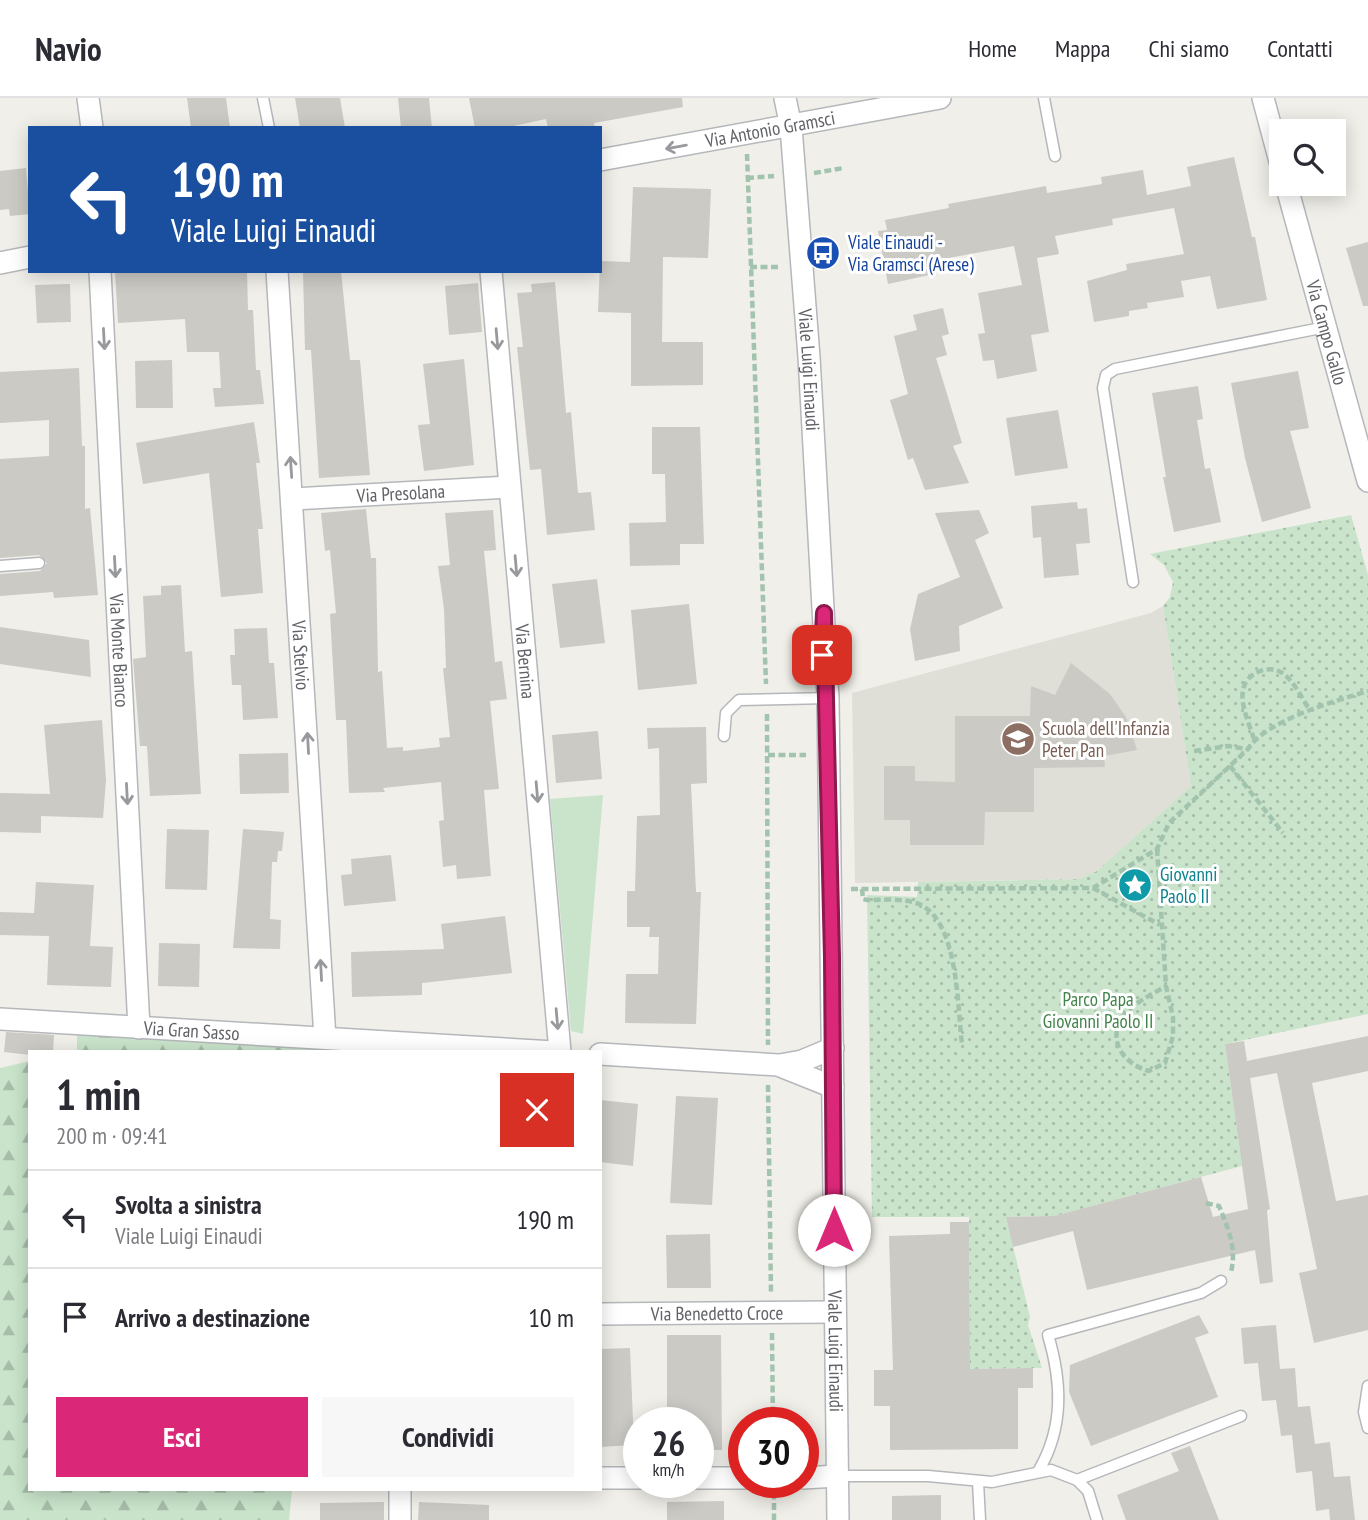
<!DOCTYPE html>
<html lang="it">
<head>
<meta charset="utf-8">
<style>
	body { margin:0; font-family:"PT Sans Narrow",sans-serif; background:#f7f7f7; color:#2b2b33; height:100vh; display:flex; flex-direction:column; font-size:26px; white-space:nowrap }
	* { box-sizing:border-box; margin:0 }
	p { font-size:23px; color:#7c7c81 }
	.icon { flex:none; width:38px; height:38px; fill:none; stroke:currentColor; stroke-width:2; stroke-linecap:round; stroke-linejoin:round }
	.map { position:relative; flex:1; overflow:hidden }
	.drawer { position:absolute; left:28px; top:952px; width:574px; height:441px; display:flex; flex-direction:column; background:#fff; border-radius:0px; box-shadow:0 4px 18px #0003 }
	.drawer>* { flex:none }
	.hud { position:absolute; left:28px; top:28px; width:574px; height:147px; border-radius:0px; box-shadow:0 4px 18px #0003; background:#1a4fa0; color:#fff; overflow:hidden }
	.buttons { position:absolute; left:1269px; top:21px; display:grid; gap:14px }
	.buttons a { display:grid; place-items:center; width:77px; height:77px; border-radius:0px; background:#fff; box-shadow:0 4px 18px #0003; font-size:35px }
	.speed { position:absolute; left:623px; top:1309px; display:flex; gap:14px; font-size:35px; font-weight:700; text-align:center }
	.speed>* { display:grid; place-content:center; width:91px; height:91px; border-radius:50%; background:#fff; box-shadow:0 4px 18px #0003; line-height:1 }
	.speed small { font-size:18px; font-weight:400 }
	.speed .limit { border:10px solid #d22; background:#fff; color:#111 }
	.pin { position:absolute; display:grid; place-items:center; width:60px; height:60px; color:#fff; margin:-30px; border-radius:14px; box-shadow:0 4px 10px #0006 }
	.me { position:absolute; width:77px; margin:-38px; rotate:0deg; stroke-linejoin:round; filter:drop-shadow(0 0 5px #0008) }
	.turn { display:flex; align-items:center; gap:24px; height:147px; padding:0 28px; font-size:32px }
	.turn .icon { width:91px; height:91px; stroke-width:2.5 }
	.turn b { display:block; font-size:49px; line-height:60px }
	.round { display:grid; place-items:center; flex:none; width:74px; height:74px; border-radius:0px; background:#f7f7f7 }
	.head { display:flex; align-items:center; justify-content:space-between; height:119px; padding:0 28px }
	h1 { font-size:42px; font-weight:800; line-height:52px }
	.cta { display:flex; gap:14px; margin-top:auto; padding:14px 28px }
	.cta a { flex:1; height:80px; border-radius:0px; background:#db2777; color:#fff; font-size:28px; font-weight:800; line-height:80px; text-align:center }
	.cta a+a { background:#f7f7f7; color:#2b2b33 }
	ul { padding:0; list-style:none }
	li { display:flex; align-items:center; gap:21px; height:98px; padding:0 28px; border-top:2px solid #e1e1e2 }
	li div { flex:1 }
	li b { display:block; font-size:26px }
	li em { font-style:normal }
	header { display:flex; align-items:center; gap:42px; box-sizing:border-box; height:98px; padding:0 35px; background:#fff; border-bottom:2px solid #e1e1e2 }
	header strong { font-size:33px }
	nav { display:flex; gap:38px; margin-inline-start:auto; font-size:24px }
	.map>svg:first-child { display:block }
</style>
</head>
<body>
<header>
<strong>Navio</strong>
<nav><a>Home</a><a>Mappa</a><a>Chi siamo</a><a>Contatti</a></nav>
</header>
<div class="map">
<svg width="1368" height="1422" viewBox="0 0 1368 1422">
	<defs>
		<pattern id="forest-firs" width="22" height="20" patternUnits="userSpaceOnUse" patternTransform="scale(1.75)"><rect width="22" height="20" fill="#c9e4cb"/><path d="M5 1l3.5 6h-7zM16 11l3.5 6h-7z" fill="#a7bca9"/></pattern>
		<pattern id="park-dots" width="8" height="8" patternUnits="userSpaceOnUse" patternTransform="scale(1.75)"><rect width="8" height="8" fill="#c9e4cb"/><path d="M2 2h.1M6 6h.1" fill="none" stroke="#a7bca9" stroke-width="1.8" stroke-linecap="round"/></pattern>
	</defs>
	<rect width="100%" height="100%" fill="#f0efe9"/>
	<polygon fill="#dfded7" points="1163,508 1191,688 1097,773 1080,781 855,785 852,595 1151,515"/>
	<polygon fill="#c9e4cb" points="603,697 583,936 571,933 550,701"/>
	<g fill="url(#forest-firs)">
		<polygon points="77,933 321,950 321,954 77,954"/>
		<polygon points="30,963 30,1391 292,1391 289,1422 0,1422 0,970"/>
	</g>
	<polygon fill="url(#park-dots)" points="1351,417 1368,477 1368,916 1225,946 1242,1068 1054,1118 1006,1119 1030,1219 1028,1227 1042,1270 970,1271 969,1119 872,1119 867,797 917,799 918,784 1080,781 1097,773 1191,688 1163,508 1170,499 1173,484 1164,467 1150,456"/>
	<g fill="#cbcac5">
		<polygon points="187,0 226,0 230,30 191,30"/>
		<polygon points="295,0 340,0 345,30 300,30"/>
		<polygon points="398,0 429,0 432,30 401,30"/>
		<polygon points="469,0 682,0 683,9 594,25 595,30 548,30 546,21 504,30 475,30"/>
		<polygon points="1234,59 1252,139 1255,139 1267,202 1217,211 1210,178 1181,183 1184,199 1147,205 1148,210 1129,213 1129,218 1094,224 1087,183 1127,172 1126,166 1184,156 1174,110 1112,121 1113,127 1055,138 1059,156 1037,160 1049,234 1031,237 1037,273 997,281 994,262 983,263 978,236 985,235 978,195 1022,187 1014,148 932,163 934,176 888,186 878,133 887,132 885,122 949,110 948,106 1046,88 1047,95 1102,86 1101,79 1143,72 1147,97 1191,88 1187,69"/>
		<polygon points="26,70 30,116 10,118 9,111 0,112 0,73"/>
		<polygon points="633,89 711,91 708,160 663,159 662,244 703,244 703,287 631,288 631,215 598,214 600,163 630,164"/>
		<polygon points="1368,144 1368,208 1363,208 1346,150"/>
		<polygon points="115,173 247,173 248,212 253,212 256,272 260,272 264,306 215,309 213,290 221,290 219,254 187,254 185,221 118,225"/>
		<polygon points="303,173 341,173 350,262 360,262 370,377 319,380 311,252 305,252"/>
		<polygon points="555,184 566,315 571,314 578,395 591,394 595,432 547,437 541,371 530,372 517,249 523,249 517,195 532,194 531,186"/>
		<polygon points="478,185 482,234 449,237 445,188"/>
		<polygon points="70,186 71,224 37,225 35,187"/>
		<polygon points="943,210 949,236 942,238 947,257 936,260 962,345 953,348 969,385 925,392 913,360 908,362 890,302 908,296 894,238 917,232 913,217"/>
		<polygon points="464,261 474,367 424,373 418,327 430,326 423,266"/>
		<polygon points="172,262 173,310 136,310 135,263"/>
		<polygon points="79,270 82,348 85,348 85,411 90,410 98,497 54,500 53,494 0,498 0,476 40,473 47,465 39,457 0,460 0,361 49,358 49,322 0,325 0,274"/>
		<polygon points="1298,273 1309,330 1290,333 1311,410 1262,424 1245,360 1231,285"/>
		<polygon points="1198,288 1203,321 1197,322 1205,371 1210,370 1221,424 1174,434 1163,379 1166,379 1152,295"/>
		<polygon points="1058,312 1068,370 1015,378 1006,320"/>
		<polygon points="254,324 260,365 256,365 263,431 258,431 263,495 221,499 209,375 143,386 136,345"/>
		<polygon points="652,329 700,329 704,446 680,446 680,467 630,468 629,425 666,424 665,376 652,376"/>
		<polygon points="1077,404 1078,411 1087,410 1090,445 1076,446 1079,477 1044,480 1041,439 1033,440 1031,408"/>
		<polygon points="366,411 371,460 376,460 378,574 382,573 387,650 403,649 403,653 440,649 439,640 450,639 443,570 446,570 444,511 438,468 450,467 445,415 493,412 496,452 484,453 495,564 502,563 507,601 490,603 499,691 484,692 491,778 457,781 456,767 443,769 439,723 444,722 441,684 383,690 385,694 349,695 346,622 336,622 330,516 336,515 330,452 325,453 321,415"/>
		<polygon points="979,412 989,435 975,442 1003,510 959,528 960,553 915,563 910,531 918,496 960,479 935,415"/>
		<polygon points="597,481 605,545 560,550 552,486"/>
		<polygon points="181,487 185,554 192,553 201,696 150,698 147,648 140,648 133,561 146,559 143,498 161,497 161,488"/>
		<polygon points="689,506 697,586 638,592 631,512"/>
		<polygon points="0,529 89,542 91,579 0,566"/>
		<polygon points="267,530 269,565 274,565 278,620 243,622 241,587 232,587 230,557 235,557 234,531"/>
		<polygon points="1071,565 1110,596 1126,619 1137,652 1104,658 1105,669 1034,670 1034,714 985,714 984,747 910,747 910,722 884,722 884,668 915,668 915,683 955,684 955,618 1030,618 1031,588 1055,597"/>
		<polygon points="102,622 106,682 103,720 41,718 41,735 0,734 0,695 50,696 44,627"/>
		<polygon points="706,629 707,685 691,686 696,794 701,794 696,926 625,925 626,876 658,876 659,839 649,839 650,829 627,829 627,793 635,793 637,718 660,717 659,650 648,651 647,630"/>
		<polygon points="598,633 602,681 556,685 552,637"/>
		<polygon points="288,655 289,695 240,696 239,656"/>
		<polygon points="167,731 209,732 207,792 165,791"/>
		<polygon points="243,731 284,734 282,753 278,753 277,764 272,764 270,821 281,822 280,851 233,850"/>
		<polygon points="391,757 396,803 344,808 341,777 352,776 351,761"/>
		<polygon points="36,784 94,787 90,848 113,849 111,889 47,887 49,838 0,837 0,814 34,815"/>
		<polygon points="505,818 512,875 422,885 422,897 352,899 351,854 444,851 441,826"/>
		<polygon points="159,845 200,846 199,889 158,888"/>
		<polygon points="6,934 54,937 53,954 30,954 30,957 4,954"/>
		<polygon points="1368,938 1368,973 1312,985 1336,1103 1368,1097 1368,1232 1314,1245 1299,1175 1317,1171 1277,975 1250,980 1270,1111 1267,1112 1273,1184 1260,1186 1255,1152 1087,1192 1073,1133 1013,1149 1006,1119 1054,1118 1201,1079 1213,1119 1248,1111 1225,946 1244,943 1247,963"/>
		<polygon points="676,998 718,1000 712,1107 670,1105"/>
		<polygon points="600,1002 638,1006 633,1068 600,1064"/>
		<polygon points="950,1124 969,1124 970,1271 1033,1270 1033,1290 1018,1290 1018,1351 890,1352 890,1308 874,1308 874,1272 893,1272 889,1138 950,1136"/>
		<polygon points="710,1136 711,1190 667,1190 666,1137"/>
		<polygon points="1199,1217 1209,1235 1195,1240 1218,1299 1091,1348 1069,1294 1070,1267"/>
		<polygon points="1276,1227 1280,1271 1295,1270 1298,1309 1310,1308 1315,1346 1330,1344 1334,1379 1350,1378 1355,1422 1330,1422 1329,1411 1316,1413 1312,1373 1296,1375 1292,1337 1281,1338 1276,1302 1262,1303 1258,1265 1244,1266 1241,1230"/>
		<polygon points="667,1237 721,1237 722,1352 698,1352 698,1325 667,1325"/>
		<polygon points="630,1250 634,1347 600,1349 600,1251"/>
		<polygon points="1190,1348 1219,1422 1126,1422 1117,1397 1179,1373 1171,1355"/>
		<polygon points="941,1397 941,1422 892,1422 892,1398"/>
		<polygon points="724,1403 724,1422 667,1422 667,1404"/>
		<polygon points="384,1404 384,1422 320,1422 320,1405"/>
		<polygon points="419,1404 489,1407 489,1422 418,1422"/>
	</g>
	<g fill="none" stroke-linecap="round" stroke-linejoin="round">
		<g stroke="#b5b7bb" stroke-width="13">
			<g id="service">
				<polyline points="263,0 269,30"/>
				<polyline points="1044,0 1055,58"/>
				<polyline points="0,468 39,465"/>
				<polyline points="1133,484 1103,290 1106,277 1115,271 1326,229"/>
				<polyline points="724,638 726,615 739,602 828,600"/>
				<polyline points="1368,1288 1364,1314 1368,1330"/>
				<path d="M1039 1372C1064 1329 1062 1284 1048 1237L1201 1195 1221 1183"/>
				<polyline points="837,1378 928,1378 992,1384 1051,1372 1077,1382 1088,1393 1097,1422"/>
				<polyline points="1077,1382 1241,1318"/>
				<polyline points="978,1384 980,1422"/>
			</g>
		</g>
		<g stroke="#b5b7bb" stroke-width="24">
			<g id="minor">
				<polyline points="88,0 92,30"/>
				<path id="s1" d="M785 0 791 29 809 259 828 600 838 1422"/>
				<polyline points="1263,0 1281,67"/>
				<path id="s2" d="M600 62 940 0"/>
				<path id="s3" d="M1286 86 1368 383"/>
				<polyline points="0,165 30,159"/>
				<path id="s4" d="M100 173 139 930"/>
				<path id="s5" d="M277 173 325 940"/>
				<path id="s6" d="M491 173 560 954"/>
				<path id="s7" d="M293 401 509 389"/>
				<path id="s8" d="M0 921 554 954"/>
				<polyline points="600,956 778,967 833,989"/>
				<polyline points="780,967 802,963 833,950"/>
				<path id="s9" d="M600 1216 835 1214"/>
				<polyline points="600,1380 639,1380"/>
				<polyline points="698,1380 744,1380"/>
				<polyline points="803,1380 837,1378"/>
				<polyline points="400,1391 400,1422"/>
			</g>
		</g>
		<g stroke="#a2c4ae" stroke-width="4.5" stroke-dasharray="7 3.5" stroke-linecap="butt">
			<polyline points="747,56 766,586"/>
			<polyline points="814,75 844,70"/>
			<polyline points="747,80 774,78"/>
			<polyline points="750,169 781,169"/>
			<polyline points="767,616 768,947"/>
			<path d="M1254 641C1247 619 1230 587 1258 574 1267 570 1276 570 1284 576 1294 584 1302 600 1309 611"/>
			<polyline points="1194,653 1228,648 1247,651"/>
			<polyline points="768,657 806,657"/>
			<polyline points="1230,668 1283,735"/>
			<path d="M1157 751 1166 888 1173 919V938L1165 965 1149 973C1123 966 1105 941 1125 916 1135 904 1153 896 1166 888"/>
			<polyline points="1093,790 1160,827"/>
			<path d="M851 791 1093 790 1157 751 1169 725 1248 651C1266 622 1336 603 1368 593"/>
			<path d="M862 791 863 801 867 802C883 802 901 800 916 805 959 819 957 908 962 946"/>
			<polyline points="768,987 771,1195"/>
			<path d="M1206 1105 1219 1108C1228 1130 1237 1150 1231 1174"/>
			<polyline points="772,1235 773,1325"/>
			<polyline points="774,1384 774,1422"/>
		</g>
		<use href="#service" stroke="#fff" stroke-width="10"/>
		<use href="#minor" stroke="#fff" stroke-width="21"/>
	</g>
	<defs><path id="oneway-shaft" d="M-6 0H5M1.5-3L5.5 0L1.5 3" fill="none" stroke-width="1.6" stroke-linecap="round" stroke-linejoin="round" transform="scale(1.75)"/></defs>
	<g stroke="#98999c">
		<use href="#oneway-shaft" transform="translate(676 49) rotate(170)"/>
		<use href="#oneway-shaft" transform="translate(104 241) rotate(87)"/>
		<use href="#oneway-shaft" transform="translate(497 241) rotate(85)"/>
		<use href="#oneway-shaft" transform="translate(291 369) rotate(-94)"/>
		<use href="#oneway-shaft" transform="translate(516 468) rotate(85)"/>
		<use href="#oneway-shaft" transform="translate(115 469) rotate(87)"/>
		<use href="#oneway-shaft" transform="translate(308 645) rotate(-93)"/>
		<use href="#oneway-shaft" transform="translate(537 694) rotate(85)"/>
		<use href="#oneway-shaft" transform="translate(127 696) rotate(87)"/>
		<use href="#oneway-shaft" transform="translate(321 872) rotate(-93)"/>
		<use href="#oneway-shaft" transform="translate(557 921) rotate(85)"/>
	</g>
	<g fill="none" stroke-linecap="round" stroke-linejoin="round">
		<g stroke="#8e194d" stroke-width="18">
			<polyline id="route" points="822,557 824,515 832,859 834,1132"/>
		</g>
		<use href="#route" stroke="#db2777" stroke-width="12"/>
	</g>
	<defs>
		<g id="bus-disc" transform="scale(1.75)"><circle r="9.5" fill="#1a4fb4" stroke="#fff"/><path d="M-5-6H5V4H4V6H2V4H-2V6H-4V4H-5ZM-3.5-4V0h7V-4ZM-3.5 1.2v1.5H-2V1.2ZM2 1.2v1.5H3.5V1.2Z" fill="#fff"/></g>
		<g id="school-disc" transform="scale(1.75)"><circle r="9.5" fill="#8d6e63" stroke="#fff"/><path d="M0-5L7-2L0 1L-7-2ZM-4 1L0 2.5L4 1V4Q0 6-4 4Z" fill="#fff"/></g>
		<g id="sight-disc" transform="scale(1.75)"><circle r="9.5" fill="#0f9aa8" stroke="#fff"/><path d="M0-6L1.8-2.2L6-1.7L2.9 1.2L3.7 5.4L0 3.3L-3.7 5.4L-2.9 1.2L-6-1.7L-1.8-2.2Z" fill="#fff"/></g>
	</defs>
	<g fill-rule="evenodd">
		<use href="#bus-disc" x="823" y="155"/>
		<use href="#school-disc" x="1018" y="641"/>
		<use href="#sight-disc" x="1135" y="787"/>
	</g>
	<g text-anchor="middle" stroke-width="6" stroke-linejoin="round" paint-order="stroke">
		<g font-size="19" fill="#606267" stroke="#fff">
			<text dy="7" stroke="none"><textPath href="#s2" startOffset="173">Via Antonio Gramsci</textPath></text>
			<text dy="7" stroke="none"><textPath href="#s3" startOffset="154">Via Campo Gallo</textPath></text>
			<text dy="7" stroke="none"><textPath href="#s1" startOffset="273">Viale Luigi Einaudi</textPath></text>
			<text dy="7" stroke="none"><textPath href="#s7" startOffset="108">Via Presolana</textPath></text>
			<text dy="7" stroke="none"><textPath href="#s4" startOffset="380">Via Monte Bianco</textPath></text>
			<text dy="7" stroke="none"><textPath href="#s5" startOffset="385">Via Stelvio</textPath></text>
			<text dy="7" stroke="none"><textPath href="#s6" startOffset="392">Via Bernina</textPath></text>
			<text dy="7" stroke="none"><textPath href="#s8" startOffset="192">Via Gran Sasso</textPath></text>
			<text dy="7" stroke="none"><textPath href="#s9" startOffset="117">Via Benedetto Croce</textPath></text>
			<text dy="7" stroke="none"><textPath href="#s1" startOffset="1255">Viale Luigi Einaudi</textPath></text>
		</g>
		<g font-size="19" fill="#164399" stroke="#fff" text-anchor="start">
			<text x="848" y="151">Viale Einaudi -<tspan x="848" dy="22">Via Gramsci (Arese)</tspan></text>
		</g>
		<g font-size="19" fill="#785e54" stroke="#fff" text-anchor="start">
			<text x="1042" y="637">Scuola dell'Infanzia<tspan x="1042" dy="22">Peter Pan</tspan></text>
		</g>
		<g font-size="19" fill="#0d838f" stroke="#fff" text-anchor="start">
			<text x="1160" y="783">Giovanni<tspan x="1160" dy="22">Paolo II</tspan></text>
		</g>
		<g font-size="19" fill="#41844a" stroke="#fff">
			<text x="1098" y="908">Parco Papa<tspan x="1098" dy="22">Giovanni Paolo II</tspan></text>
		</g>
	</g>
</svg>
<div class="buttons">
<a><svg class="icon" aria-label="search" viewBox="0 0 24 24"><circle cx="10" cy="10" r="6"/><path d="M15 15l6 6"/></svg></a>
</div>
<div class="speed"><div>26<small>km/h</small></div><div class="limit">30</div></div>
<div class="pin" style="left:822px;top:557px;background:#d93025"><svg class="icon" aria-label="arrive" viewBox="0 0 24 24"><path d="M6 21V4h12l-3 4 3 4H6"/></svg></div>
<svg class="me" style="left:834px;top:1132px" viewBox="-20 -20 40 40"><circle r="19" fill="#fff"/><path d="M0-13L10 11 0 6-10 11z" fill="#db2777"/></svg>
<div class="hud">
<div class="turn"><svg class="icon" aria-label="left" viewBox="0 0 24 24"><path d="M17 20v-9H6M10 6l-5 5 5 5"/></svg><div><b>190 m</b>Viale Luigi Einaudi</div></div>
</div>
<section class="drawer">
<div class="head"><div><h1>1 min</h1><p>200 m · 09:41</p></div><a class="round" style="background:#d93025;color:#fff"><svg class="icon" aria-label="close" viewBox="0 0 24 24"><path d="M6 6l12 12M18 6L6 18"/></svg></a></div>
<ul>
<li><svg class="icon" aria-label="left" viewBox="0 0 24 24"><path d="M17 20v-9H6M10 6l-5 5 5 5"/></svg><div><b>Svolta a sinistra</b><p>Viale Luigi Einaudi</p></div><em>190 m</em></li>
<li><svg class="icon" aria-label="arrive" viewBox="0 0 24 24"><path d="M6 21V4h12l-3 4 3 4H6"/></svg><div><b>Arrivo a destinazione</b></div><em>10 m</em></li>
</ul>
<div class="cta"><a>Esci</a><a>Condividi</a></div>
</section>
</div>
</body>
</html>
